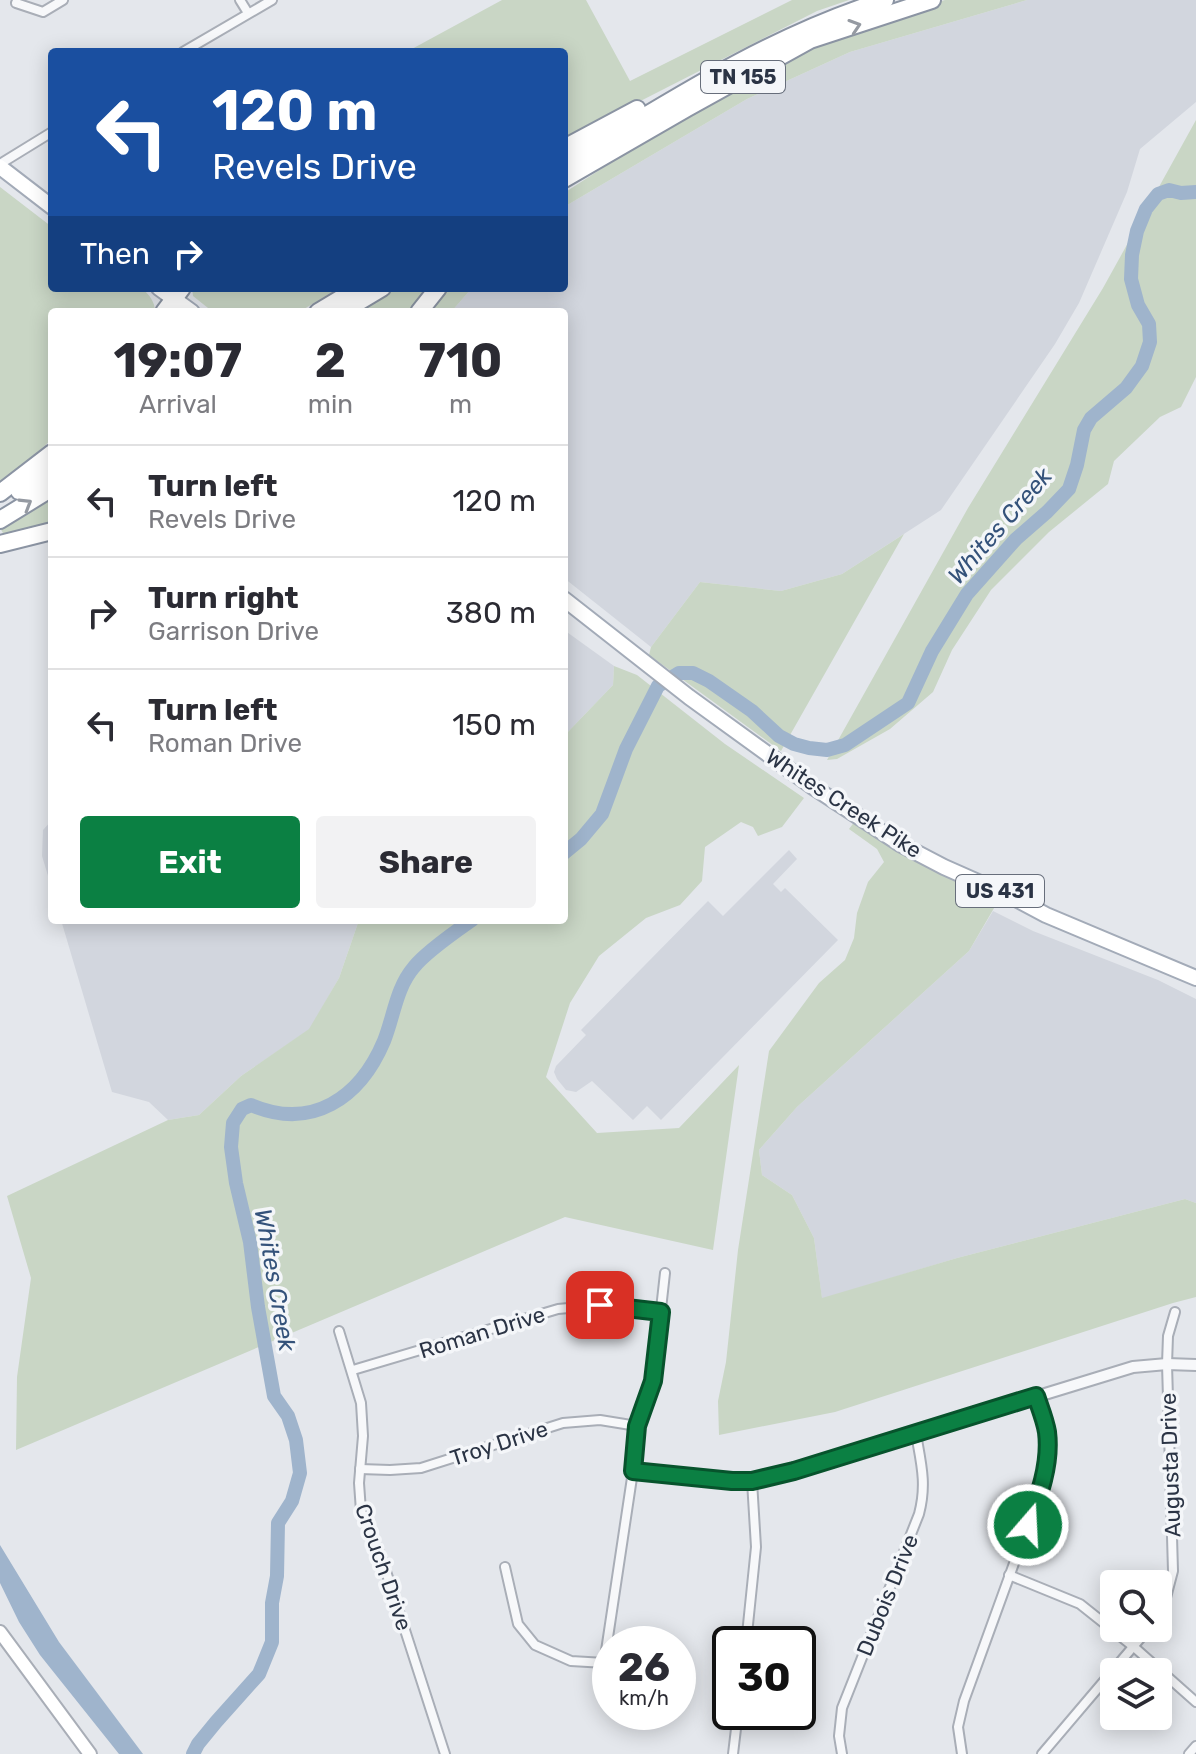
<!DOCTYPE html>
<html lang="en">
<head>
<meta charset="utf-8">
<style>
	body { margin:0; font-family:Rubik,sans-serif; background:#f2f2f3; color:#2b2b33; height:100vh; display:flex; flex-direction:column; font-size:30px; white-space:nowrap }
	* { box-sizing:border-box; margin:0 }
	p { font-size:26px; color:#7c7c81 }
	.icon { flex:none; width:44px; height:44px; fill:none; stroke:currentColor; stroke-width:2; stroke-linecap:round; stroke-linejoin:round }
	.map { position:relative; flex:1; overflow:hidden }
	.sheet { position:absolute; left:48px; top:308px; width:520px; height:616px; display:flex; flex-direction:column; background:#fff; border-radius:8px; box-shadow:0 4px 20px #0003 }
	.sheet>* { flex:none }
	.top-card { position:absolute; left:48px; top:48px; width:520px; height:244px; border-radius:8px; box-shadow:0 4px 20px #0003; background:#1a4fa0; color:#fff; overflow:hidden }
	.controls { position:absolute; left:1100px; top:1570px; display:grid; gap:16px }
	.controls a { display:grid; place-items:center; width:72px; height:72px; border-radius:8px; background:#fff; box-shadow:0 4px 20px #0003; font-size:40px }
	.speed { position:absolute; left:592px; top:1626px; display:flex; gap:16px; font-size:40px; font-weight:700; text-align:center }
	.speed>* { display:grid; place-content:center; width:104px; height:104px; border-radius:50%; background:#fff; box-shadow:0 4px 20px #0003; line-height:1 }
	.speed small { font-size:20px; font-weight:400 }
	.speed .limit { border:4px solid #111; border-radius:12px; background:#fff; color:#111 }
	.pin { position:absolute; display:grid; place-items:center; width:68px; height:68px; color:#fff; margin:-34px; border-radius:16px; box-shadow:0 4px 12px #0006 }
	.me { position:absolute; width:88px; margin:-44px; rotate:19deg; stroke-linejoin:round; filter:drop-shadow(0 0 6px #0008) }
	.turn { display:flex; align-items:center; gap:28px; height:168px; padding:0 32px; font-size:36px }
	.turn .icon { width:104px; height:104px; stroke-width:2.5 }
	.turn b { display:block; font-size:56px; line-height:68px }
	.then { display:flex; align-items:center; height:76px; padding:0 32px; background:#0003; gap:16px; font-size:30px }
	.eta { display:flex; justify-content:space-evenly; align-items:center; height:136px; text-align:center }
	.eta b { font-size:48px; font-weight:700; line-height:56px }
	.action { display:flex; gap:16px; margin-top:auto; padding:16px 32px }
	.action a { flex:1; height:92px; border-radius:8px; background:#0b8043; color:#fff; font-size:32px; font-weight:700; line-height:92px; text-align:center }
	.action a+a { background:#f2f2f3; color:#2b2b33 }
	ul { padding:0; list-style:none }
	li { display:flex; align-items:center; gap:24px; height:112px; padding:0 32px; border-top:2px solid #e1e1e2 }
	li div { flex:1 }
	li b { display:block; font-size:30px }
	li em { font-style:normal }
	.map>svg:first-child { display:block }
</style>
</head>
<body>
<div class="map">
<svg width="1196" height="1754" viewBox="0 0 1196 1754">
	<rect width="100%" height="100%" fill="#e4e7ec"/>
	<g fill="#d2d6de">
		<polygon points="1027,0 1196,0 1196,102 1140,149 1127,192 1079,303 1055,344 941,510 842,574 781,591 700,582 651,647 564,578 564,312 451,312 472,288 564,288 564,207 747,99 850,52"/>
		<polygon points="564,630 614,666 613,685 564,736"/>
		<polygon points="52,820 52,889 42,856 43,830"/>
		<polygon points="789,850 797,859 773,884 781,892 785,888 838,940 661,1120 647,1106 633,1120 592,1081 576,1092 566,1090 557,1079 554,1072 556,1066 586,1035 581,1030 708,901 723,916"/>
		<polygon points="993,911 1033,931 1158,980 1196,999 1196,1203 1185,1199 957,1258 822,1299 814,1238 792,1195 762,1175 759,1150 797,1107 969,951"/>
		<polygon points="61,920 359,920 339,978 310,1029 241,1076 199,1115 168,1120 149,1102 112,1092"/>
	</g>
	<g fill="#c9d6c5">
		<polygon points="502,0 586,0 630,81 792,0 849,0 817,11 564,140 564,52 411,52 410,50"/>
		<polygon points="945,0 1027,0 850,52 747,99 564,207 564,193 680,118 812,45 878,20"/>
		<polygon points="1196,120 1196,377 1181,407 1160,417 1114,461 1108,484 1049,532 991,590 952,650 933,692 890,729 837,759 827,760 968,508 1103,288"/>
		<path d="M0 187 52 227V288H142C149 295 155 301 155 312H52V439L15 473 0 483Z"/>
		<polygon points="192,288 339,288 299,312 213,312 193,296"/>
		<polygon points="396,288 432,288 413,312 357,312"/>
		<polygon points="447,288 472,288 451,312 428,312"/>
		<polygon points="52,497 52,526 6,538 0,528"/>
		<polygon points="904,534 781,751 649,655 651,647 700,582 781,591 842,574"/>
		<polygon points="614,666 637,675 725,744 804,798 782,827 758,836 753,827 741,822 705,847 702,881 680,905 646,918 599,956 570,1003 546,1077 597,1133 679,1128 739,1065 713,1250 565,1217 16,1450 17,1377 31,1278 7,1196 168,1120 199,1115 241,1076 309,1029 339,978 359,920 564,920 564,736 613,685"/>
		<polygon points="855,821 997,903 969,951 797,1107 759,1150 762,1175 792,1195 814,1238 822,1298 957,1258 1185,1199 1196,1203 1196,1297 1173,1303 835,1412 719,1435 718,1401 726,1362 738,1250 769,1051 819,983 845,960 854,938 857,913 868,882 884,862 877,849 849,829"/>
	</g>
	<polygon fill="#9fb4cc" points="0,1545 59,1642 143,1754 119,1754 40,1655 19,1622 0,1583"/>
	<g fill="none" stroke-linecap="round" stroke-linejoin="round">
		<g stroke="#9fb4cc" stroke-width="14">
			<polyline points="564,853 581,839 602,814 626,749 658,686 679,673 693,673 709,681 752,711 779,736 794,744 809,748 827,750 845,745 908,703 932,651 967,594 1016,539 1047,512 1069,489 1077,465 1084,430 1091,418 1126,388 1142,366 1150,342 1149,324 1138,305 1131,279 1132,255 1137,231 1146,209 1158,194 1169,190 1181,193 1196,192"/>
			<path d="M193 1754 198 1744 216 1722 259 1674 272 1642V1603L277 1576 278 1523 292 1501 300 1473 296 1440 288 1416 274 1396 258 1307 250 1242 236 1183 231 1147 233 1123 242 1109 251 1105C312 1131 360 1098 384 1041 394 1016 396 988 414 967 427 951 455 932 472 920"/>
		</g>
		<g stroke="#a9aeb7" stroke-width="12">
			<g id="minor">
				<polyline points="240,0 248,13"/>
				<polyline points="16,3 43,12 63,0"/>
				<polyline points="183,52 272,0"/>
				<polyline points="0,164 52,132"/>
				<polyline points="339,1331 361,1403 363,1436 359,1483 361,1511 383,1562 445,1754"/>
				<polyline points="353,1370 558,1309 600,1305 661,1312"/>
				<polyline points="360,1469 390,1470 421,1468 563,1423 600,1420 637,1426"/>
				<polyline points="505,1567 518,1624 535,1645 571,1661 605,1663"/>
				<polyline points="1009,1575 1080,1604 1134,1647 1196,1702"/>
				<polyline points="1158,1616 1163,1609 1173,1571 1167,1364 1168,1336 1175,1312"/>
				<polyline points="746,1644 756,1547 752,1481"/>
				<polyline points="601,1684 633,1471 637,1426 653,1381 665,1273"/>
				<polyline points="733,1754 738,1712"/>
				<path d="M842 1754 839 1736 842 1708 919 1514C927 1484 921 1463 916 1434"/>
				<path d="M962 1754 958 1727 964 1701 1037 1500C1049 1456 1050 1439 1036 1396"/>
				<polyline points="1042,1754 1149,1628"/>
				<polyline points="1189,1754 1196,1746"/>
			</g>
		</g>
		<g stroke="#a9aeb7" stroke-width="14">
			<polyline id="tertiary" points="633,1471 732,1481 752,1481 794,1471 1133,1367 1167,1364 1196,1365"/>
		</g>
		<g stroke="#a9aeb7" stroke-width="16">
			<polyline id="secondary" points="0,1632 90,1754"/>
		</g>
		<g stroke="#a3abb8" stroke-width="18">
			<g id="primary">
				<polyline points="0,167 52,207"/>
				<polyline points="159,288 192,312"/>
				<polyline points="564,599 689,697 813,787 900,844 944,867 1014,898 1046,915 1196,978"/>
			</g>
		</g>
		<g stroke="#8b94a3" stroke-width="20">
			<g id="motorway">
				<polyline points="564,148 637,109"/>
				<path d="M564 165C667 103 769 36 885 0"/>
				<polyline points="564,179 687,108 810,40 932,0"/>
				<polyline points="164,312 182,288"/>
				<polyline points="318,312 358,288"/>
				<polyline points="342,312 382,288"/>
				<polyline points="419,312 438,288"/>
				<polyline points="19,491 52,471"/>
				<polyline points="0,493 52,453"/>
				<polyline points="0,520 52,488"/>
				<polyline points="0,544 52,531"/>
			</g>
		</g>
		<use href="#minor" stroke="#f7f8fa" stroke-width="8"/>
		<use href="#tertiary" stroke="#f7f8fa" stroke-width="10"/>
		<use href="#secondary" stroke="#fff" stroke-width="12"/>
		<use href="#primary" stroke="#fff" stroke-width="14"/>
		<use href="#motorway" stroke="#fff" stroke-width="16"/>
	</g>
	<defs><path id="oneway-chevron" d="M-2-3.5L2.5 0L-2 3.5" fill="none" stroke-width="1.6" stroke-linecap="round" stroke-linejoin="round" transform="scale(2)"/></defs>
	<g stroke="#959aa2">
		<use href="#oneway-chevron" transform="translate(855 26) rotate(-18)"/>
		<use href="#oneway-chevron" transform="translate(26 504) rotate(-31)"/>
	</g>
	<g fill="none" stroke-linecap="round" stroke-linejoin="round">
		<g stroke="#07532c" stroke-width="20">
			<path id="route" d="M600 1305 661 1312 653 1381 637 1426 633 1471 732 1481H752L794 1471 1036 1396C1040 1408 1045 1420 1047 1432 1051 1464 1039 1496 1028 1525"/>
		</g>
		<use href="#route" stroke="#0b8043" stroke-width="14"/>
	</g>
	<g text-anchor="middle" stroke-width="7" stroke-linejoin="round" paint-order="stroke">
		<g fill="#f4f6f9" stroke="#676e7b" stroke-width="2">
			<rect x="701" y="61" width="84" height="32" rx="6"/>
			<rect x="956" y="875" width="88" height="32" rx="6"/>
		</g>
		<g font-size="20" font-weight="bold" fill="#2b3445">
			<text x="743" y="84">TN 155</text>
			<text x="1000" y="898">US 431</text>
		</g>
		<g font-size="22" fill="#2b3445" stroke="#f4f6f9">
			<text transform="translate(844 803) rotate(33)" y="8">Whites Creek Pike</text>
			<text transform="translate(482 1332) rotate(-17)" y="8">Roman Drive</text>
			<text transform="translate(499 1443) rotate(-18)" y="8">Troy Drive</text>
			<text transform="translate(1170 1465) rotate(-92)" y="8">Augusta Drive</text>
			<text transform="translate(384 1567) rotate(71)" y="8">Crouch Drive</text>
			<text transform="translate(887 1595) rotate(-68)" y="8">Dubois Drive</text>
		</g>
		<g font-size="24" font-style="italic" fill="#34527a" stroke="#f4f6f9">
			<text transform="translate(1000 526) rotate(-49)" y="8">Whites Creek</text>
			<text transform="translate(275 1280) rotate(80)" y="8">Whites Creek</text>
		</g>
	</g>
</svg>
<div class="controls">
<a><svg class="icon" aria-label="search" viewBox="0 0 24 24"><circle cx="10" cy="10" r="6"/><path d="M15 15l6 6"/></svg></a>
<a><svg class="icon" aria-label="layers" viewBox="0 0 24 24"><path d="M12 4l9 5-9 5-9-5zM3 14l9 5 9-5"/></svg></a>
</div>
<div class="speed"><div>26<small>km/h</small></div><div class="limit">30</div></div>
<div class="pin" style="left:600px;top:1305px;background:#d93025"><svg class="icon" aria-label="arrive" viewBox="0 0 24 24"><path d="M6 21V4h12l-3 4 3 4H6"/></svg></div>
<svg class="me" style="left:1028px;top:1525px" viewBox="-20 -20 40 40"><circle r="17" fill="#0b8043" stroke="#fff" stroke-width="3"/><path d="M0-11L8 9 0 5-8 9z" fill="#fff"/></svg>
<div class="top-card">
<div class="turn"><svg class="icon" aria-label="left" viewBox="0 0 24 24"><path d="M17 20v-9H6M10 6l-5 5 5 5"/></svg><div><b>120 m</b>Revels Drive</div></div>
<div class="then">Then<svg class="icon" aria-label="right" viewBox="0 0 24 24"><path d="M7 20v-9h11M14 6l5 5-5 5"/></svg></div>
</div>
<section class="sheet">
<div class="eta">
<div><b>19:07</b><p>Arrival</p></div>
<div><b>2</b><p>min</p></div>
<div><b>710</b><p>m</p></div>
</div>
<ul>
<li><svg class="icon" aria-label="left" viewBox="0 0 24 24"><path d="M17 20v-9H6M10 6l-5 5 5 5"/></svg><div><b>Turn left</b><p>Revels Drive</p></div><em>120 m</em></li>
<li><svg class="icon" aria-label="right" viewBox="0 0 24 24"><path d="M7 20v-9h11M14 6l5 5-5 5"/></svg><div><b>Turn right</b><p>Garrison Drive</p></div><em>380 m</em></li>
<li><svg class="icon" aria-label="left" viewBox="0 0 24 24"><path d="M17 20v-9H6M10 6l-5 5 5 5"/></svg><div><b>Turn left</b><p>Roman Drive</p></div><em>150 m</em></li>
</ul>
<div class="action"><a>Exit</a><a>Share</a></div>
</section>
</div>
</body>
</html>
